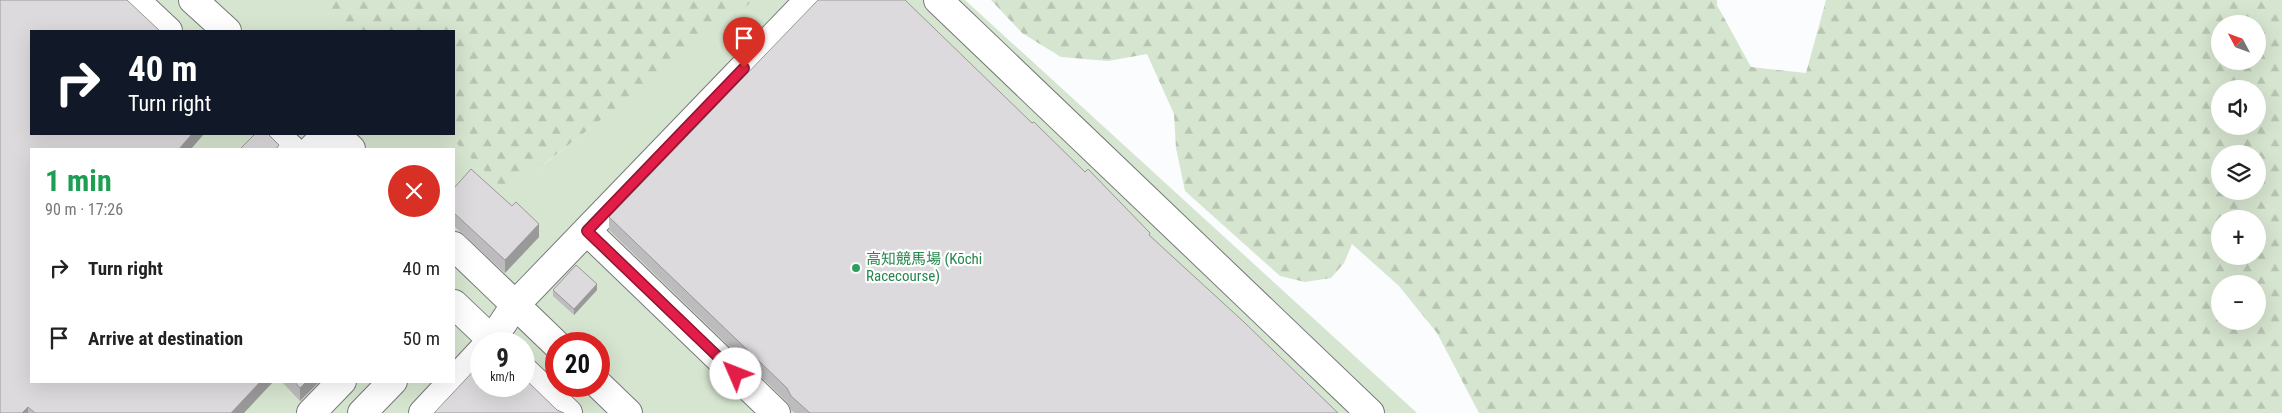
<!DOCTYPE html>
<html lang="en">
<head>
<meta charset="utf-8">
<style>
	body { margin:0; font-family:"Roboto Condensed","Noto Sans JP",sans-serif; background:#f6f6f6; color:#222; height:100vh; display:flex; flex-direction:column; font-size:19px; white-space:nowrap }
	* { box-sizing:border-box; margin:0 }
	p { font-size:16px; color:#767676 }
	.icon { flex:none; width:28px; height:28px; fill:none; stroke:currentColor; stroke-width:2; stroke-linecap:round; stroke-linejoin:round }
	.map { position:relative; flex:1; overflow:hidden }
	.drawer { position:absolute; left:30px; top:148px; width:425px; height:235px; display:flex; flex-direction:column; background:#fff; border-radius:0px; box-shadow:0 5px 20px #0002 }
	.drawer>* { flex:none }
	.top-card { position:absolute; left:30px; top:30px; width:425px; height:105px; border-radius:0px; box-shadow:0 5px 20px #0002; background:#111827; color:#fff; overflow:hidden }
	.needle { width:32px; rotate:311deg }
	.fabs { position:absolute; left:2211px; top:15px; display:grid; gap:10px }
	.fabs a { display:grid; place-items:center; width:55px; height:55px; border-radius:50%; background:#fff; box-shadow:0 5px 20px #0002; font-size:25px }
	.speed { position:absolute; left:470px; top:332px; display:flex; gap:10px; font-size:25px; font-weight:700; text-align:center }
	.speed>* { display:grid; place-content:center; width:65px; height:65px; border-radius:50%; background:#fff; box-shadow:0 5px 20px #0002; line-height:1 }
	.speed small { font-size:12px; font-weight:400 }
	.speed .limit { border:8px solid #d22; background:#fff; color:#111 }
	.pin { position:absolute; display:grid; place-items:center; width:42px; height:42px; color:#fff; margin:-51px -21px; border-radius:50% 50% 50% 0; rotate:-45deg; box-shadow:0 0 5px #0007 }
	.pin .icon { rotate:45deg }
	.me { position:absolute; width:55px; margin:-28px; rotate:314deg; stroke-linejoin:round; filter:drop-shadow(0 0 4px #0008) }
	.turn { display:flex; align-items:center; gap:18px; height:105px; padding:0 15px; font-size:22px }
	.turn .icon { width:65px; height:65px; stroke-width:2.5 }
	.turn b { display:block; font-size:35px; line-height:42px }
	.round { display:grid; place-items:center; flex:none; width:52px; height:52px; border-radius:26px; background:#f6f6f6 }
	.head { display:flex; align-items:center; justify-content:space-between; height:85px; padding:0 15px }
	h1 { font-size:30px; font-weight:700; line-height:38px; color:#1e9e55 }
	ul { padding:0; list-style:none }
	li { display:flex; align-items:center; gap:15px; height:70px; padding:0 15px }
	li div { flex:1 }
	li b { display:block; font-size:19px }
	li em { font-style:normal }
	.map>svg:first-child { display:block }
</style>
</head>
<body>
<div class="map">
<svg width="2282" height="413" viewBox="0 0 2282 413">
	<defs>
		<pattern id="forest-firs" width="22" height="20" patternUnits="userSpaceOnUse" patternTransform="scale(1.25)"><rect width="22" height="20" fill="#d6e5cf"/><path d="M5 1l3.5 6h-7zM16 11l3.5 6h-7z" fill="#b7c4b1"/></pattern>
	</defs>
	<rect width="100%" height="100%" fill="#fafcfe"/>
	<g fill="url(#forest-firs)" fill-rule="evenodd">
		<polygon points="232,0 758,0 503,195 454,149 358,134 454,134 454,31 242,31"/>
		<path d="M991 0H1717V5L1751 67 1806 73 1826 0H2282V413H1479L1437 333 1399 286 1352 244 1344 263 1331 278 1305 282 1280 276 1185 191 1176 148 1174 114 1147 54 1108 61 1061 57 1022 33ZM2220 24H2258V61H2220ZM2220 89H2258V126H2220ZM2220 154H2258V191H2220ZM2220 219H2258V256H2220ZM2220 284H2258V321H2220Z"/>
	</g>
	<path fill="#d6e5cf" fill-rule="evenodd" d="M0 0H310L342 31H31V134H447L505 191 548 161 754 0H965L1417 413H0ZM31 149H454V381H31ZM481 344H524V386H481ZM556 344H599V386H556Z"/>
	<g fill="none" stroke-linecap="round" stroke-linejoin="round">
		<g stroke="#77797b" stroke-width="30">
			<g id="minor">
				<polyline points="135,0 168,31"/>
				<polyline points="193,0 227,31"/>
				<polyline points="938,0 1370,413"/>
				<polyline points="275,134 291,149"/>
				<polyline points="335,134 351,149"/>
				<polyline points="312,149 327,134"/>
				<polyline points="587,231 776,413"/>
				<polyline points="454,246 556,344"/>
				<polyline points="454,304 496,344"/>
				<polyline points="489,344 515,305 809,0"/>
				<polyline points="524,371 568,413"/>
				<polyline points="454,381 481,352"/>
				<polyline points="599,385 628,413"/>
				<polyline points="311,413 342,381"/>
				<polyline points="362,413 393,381"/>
				<polyline points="423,413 453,381"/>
			</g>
		</g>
		<use href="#minor" stroke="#fff" stroke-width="28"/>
	</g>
	<g fill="#bdbbbd">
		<polygon points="1032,123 1085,172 1150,236 1338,413 795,413 791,410 787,402 609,230 609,217"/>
		<polygon points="31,149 244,413 0,413"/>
		<polygon points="454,188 539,237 505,273 454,226"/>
		<polygon points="553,290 597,290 574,315 553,296"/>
		<polygon points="281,381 320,381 300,401"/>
	</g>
	<g fill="#9a999a">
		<polygon points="192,134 204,134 191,149 179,149"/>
		<polygon points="539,224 539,237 505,273 505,260"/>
		<polygon points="597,284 597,290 574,315 574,309"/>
		<polygon points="261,381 274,381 244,413 231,413"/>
		<polygon points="307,381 320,381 300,401 300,388"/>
		<polygon points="28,407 28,413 22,413"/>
	</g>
	<g fill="#dcdadc" stroke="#9a999a">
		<polygon points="0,0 127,0 160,31 31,31 31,134 192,134 179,149 31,149 31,381 261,381 231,413 35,413 28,407 22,413 0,413"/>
		<polygon points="818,0 905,0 1032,123 1034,122 1085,172 1088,169 1150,233 1149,235 1245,323 1338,413 810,413 791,396 787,388 609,217"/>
		<polygon points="255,134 268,134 279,145 276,149 240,149"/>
		<polygon points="471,169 512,206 516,202 539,224 505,260 454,213 454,188"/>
		<polygon points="576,265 597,284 574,309 553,290"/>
		<polygon points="481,363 481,386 524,386 524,378 557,410 564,413 434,413"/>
		<polygon points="294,381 307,381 300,388"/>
	</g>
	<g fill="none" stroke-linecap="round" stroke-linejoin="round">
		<g stroke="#92132f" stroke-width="12">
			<polyline id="route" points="736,374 587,231 744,68"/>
		</g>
		<use href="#route" stroke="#e11d48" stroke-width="9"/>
	</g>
	<circle fill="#2e9e5b" stroke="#fff" stroke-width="2" cx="856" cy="268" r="5"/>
	<g text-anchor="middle" stroke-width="4.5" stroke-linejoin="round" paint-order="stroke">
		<g font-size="15" fill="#27864d" stroke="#fff" text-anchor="start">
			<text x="866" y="264">高知競馬場 (Kōchi<tspan x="866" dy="17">Racecourse)</tspan></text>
		</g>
	</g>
</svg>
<div class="fabs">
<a><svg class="needle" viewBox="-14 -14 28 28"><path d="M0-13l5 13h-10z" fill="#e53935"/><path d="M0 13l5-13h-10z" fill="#767676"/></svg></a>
<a><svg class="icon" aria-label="sound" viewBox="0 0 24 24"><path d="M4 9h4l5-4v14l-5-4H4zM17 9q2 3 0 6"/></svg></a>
<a><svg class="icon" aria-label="layers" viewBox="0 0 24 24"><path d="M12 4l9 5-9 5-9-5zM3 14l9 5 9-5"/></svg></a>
<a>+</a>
<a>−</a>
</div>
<div class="speed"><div>9<small>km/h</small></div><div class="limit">20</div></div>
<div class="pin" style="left:744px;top:68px;background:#d93025"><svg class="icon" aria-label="arrive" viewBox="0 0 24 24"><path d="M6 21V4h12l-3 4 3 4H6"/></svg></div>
<svg class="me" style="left:736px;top:374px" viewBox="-20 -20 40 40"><circle r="19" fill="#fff"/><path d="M0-13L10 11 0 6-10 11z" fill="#e11d48"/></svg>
<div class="top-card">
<div class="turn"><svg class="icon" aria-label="right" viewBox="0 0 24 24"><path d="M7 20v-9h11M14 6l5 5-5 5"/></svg><div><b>40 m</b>Turn right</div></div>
</div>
<section class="drawer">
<div class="head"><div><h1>1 min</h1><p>90 m · 17:26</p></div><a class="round" style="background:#d93025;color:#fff"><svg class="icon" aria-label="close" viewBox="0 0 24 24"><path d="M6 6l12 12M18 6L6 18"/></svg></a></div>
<ul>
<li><svg class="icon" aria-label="right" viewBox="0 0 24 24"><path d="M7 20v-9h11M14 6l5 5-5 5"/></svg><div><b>Turn right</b></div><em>40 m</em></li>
<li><svg class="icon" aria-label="arrive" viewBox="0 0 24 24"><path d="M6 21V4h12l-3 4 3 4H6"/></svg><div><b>Arrive at destination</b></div><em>50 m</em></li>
</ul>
</section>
</div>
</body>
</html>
